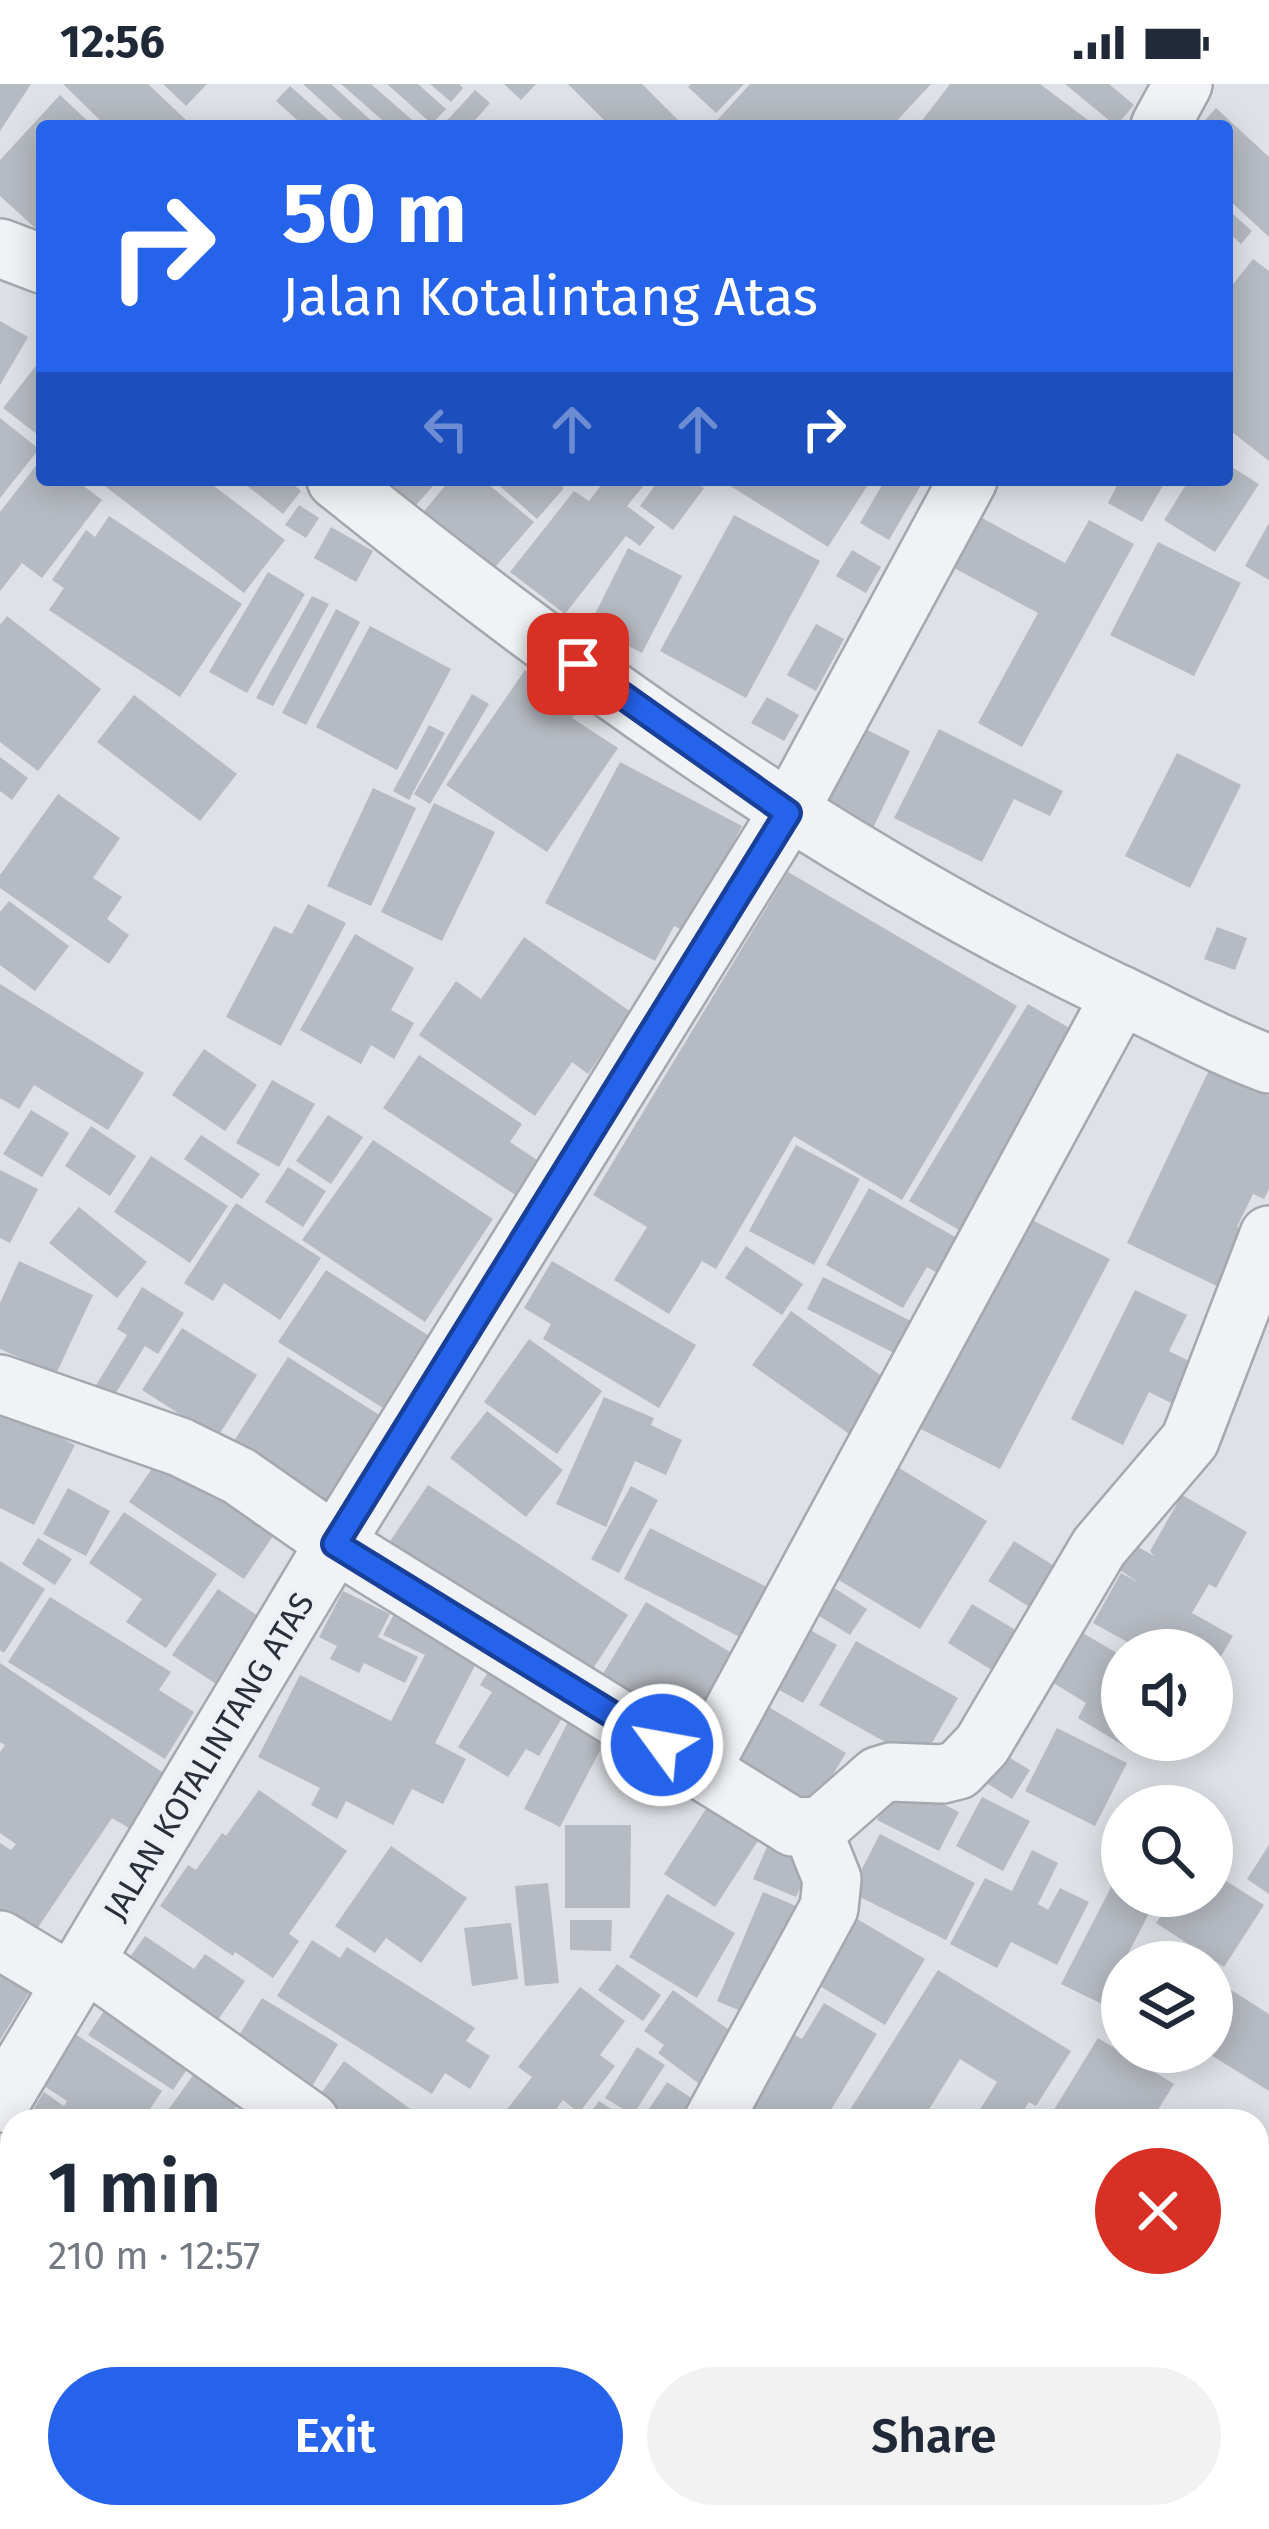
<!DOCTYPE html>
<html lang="en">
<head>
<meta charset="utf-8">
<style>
	body { margin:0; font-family:"Fira Sans",sans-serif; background:#f2f2f3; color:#1f2937; height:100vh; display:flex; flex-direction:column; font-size:45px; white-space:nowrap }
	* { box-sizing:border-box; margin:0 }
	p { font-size:39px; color:#747a83 }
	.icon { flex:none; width:66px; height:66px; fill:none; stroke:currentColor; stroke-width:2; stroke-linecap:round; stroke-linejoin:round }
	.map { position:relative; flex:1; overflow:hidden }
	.sheet { position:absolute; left:0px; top:2025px; width:1269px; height:420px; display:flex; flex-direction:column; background:#fff; border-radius:36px 36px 0 0; box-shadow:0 6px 30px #0003 }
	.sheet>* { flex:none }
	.banner { position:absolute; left:36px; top:36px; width:1197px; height:366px; border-radius:12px; box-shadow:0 6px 30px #0003; background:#2563eb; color:#fff; overflow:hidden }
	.fabs { position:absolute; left:1101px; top:1545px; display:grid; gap:24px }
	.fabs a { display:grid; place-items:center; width:132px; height:132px; border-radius:50%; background:#fff; box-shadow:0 6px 30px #0003; font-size:60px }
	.pin { position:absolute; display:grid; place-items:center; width:102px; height:102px; color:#fff; margin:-51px; border-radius:24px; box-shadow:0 6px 18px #0006 }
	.me { position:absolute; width:132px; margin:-66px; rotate:302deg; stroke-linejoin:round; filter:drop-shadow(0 0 9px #0008) }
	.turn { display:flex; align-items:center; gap:42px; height:252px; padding:0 48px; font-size:54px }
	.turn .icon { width:156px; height:156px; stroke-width:2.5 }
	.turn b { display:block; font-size:84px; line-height:102px }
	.lanes { display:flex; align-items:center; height:114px; padding:0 48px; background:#0003; justify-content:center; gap:60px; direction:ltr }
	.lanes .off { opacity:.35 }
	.round { display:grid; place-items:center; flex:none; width:126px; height:126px; border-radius:63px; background:#f2f2f3 }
	.head { display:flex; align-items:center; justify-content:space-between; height:204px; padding:0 48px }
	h1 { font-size:72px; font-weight:600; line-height:90px }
	.action { display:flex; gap:24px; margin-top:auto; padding:24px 48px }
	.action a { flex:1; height:138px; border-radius:72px; background:#2563eb; color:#fff; font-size:48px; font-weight:600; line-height:138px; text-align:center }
	.action a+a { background:#f2f2f3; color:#1f2937 }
	.status { display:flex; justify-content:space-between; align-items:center; height:84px; padding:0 60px; background:#fff; direction:ltr }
	.status svg { height:33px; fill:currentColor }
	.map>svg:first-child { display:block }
</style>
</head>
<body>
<div class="status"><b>12:56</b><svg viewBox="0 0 49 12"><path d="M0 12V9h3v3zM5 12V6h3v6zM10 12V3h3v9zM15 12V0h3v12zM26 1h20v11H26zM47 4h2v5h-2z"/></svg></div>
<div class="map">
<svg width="1269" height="2445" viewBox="0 0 1269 2445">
	<rect width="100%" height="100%" fill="#dee1e6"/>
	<g fill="#b6bac2">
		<polygon points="0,0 31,0 0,47"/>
		<polygon points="63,0 148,0 186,36 180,42 106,42"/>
		<polygon points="163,0 207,0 186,22"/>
		<polygon points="303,0 331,0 377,42 349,42"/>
		<polygon points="341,0 371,0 419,42 389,42"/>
		<polygon points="387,0 418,0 446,25 432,40"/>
		<polygon points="430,0 459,0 463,4 451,18"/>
		<polygon points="504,0 536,0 521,16"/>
		<polygon points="568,0 642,0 684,42 610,42"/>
		<polygon points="691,0 744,0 716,29 688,3"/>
		<polygon points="750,0 931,0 892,42 712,42"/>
		<polygon points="950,0 1040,0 1096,42 918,42"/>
		<polygon points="1065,0 1109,0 1134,21 1116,42"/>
		<polygon points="290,2 335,42 304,42 276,17"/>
		<polygon points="475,6 490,19 470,42 442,42"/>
		<polygon points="60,11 93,42 42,42 42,150 0,112 0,76"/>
		<polygon points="1216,24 1269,73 1269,153 1227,114 1227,42 1200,42"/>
		<polygon points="1227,125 1252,147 1241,160 1227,147"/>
		<polygon points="1253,175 1269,187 1269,377 1227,344 1227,208"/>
		<polygon points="0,237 28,253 0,301"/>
		<polygon points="42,274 42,354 3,324"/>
		<polygon points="0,334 39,365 0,414"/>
		<polygon points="42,374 42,396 76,396 102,416 42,494 22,479 0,507 0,428"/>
		<polygon points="1227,380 1259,400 1215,468 1164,436 1189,396 1227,396"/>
		<polygon points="97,396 206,396 285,456 244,509"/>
		<polygon points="240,396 288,396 301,407 283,430"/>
		<polygon points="389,396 438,396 410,428 382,404"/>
		<polygon points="450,396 483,396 534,438 489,490 420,432"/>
		<polygon points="493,396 554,396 564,404 537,435"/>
		<polygon points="605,396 648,396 627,422 655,443 640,462 626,452 565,530 510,488 574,407 589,417"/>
		<polygon points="659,396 692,396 704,404 673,446 640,422"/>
		<polygon points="721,396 871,396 828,463"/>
		<polygon points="885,396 924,396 889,456 860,439"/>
		<polygon points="1110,396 1166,396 1142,438 1108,419 1118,400"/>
		<polygon points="299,421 319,434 306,454 285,441"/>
		<polygon points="734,431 820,477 746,614 660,567"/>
		<polygon points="109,432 242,520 180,613 49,526 64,504 52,496 86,446 95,453"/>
		<polygon points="982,434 1065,479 1089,436 1134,460 1022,663 978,639 1038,529 954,484"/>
		<polygon points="1269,439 1269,496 1245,482"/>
		<polygon points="331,443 373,467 356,498 314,474"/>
		<polygon points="1158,458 1241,499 1194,592 1110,551"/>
		<polygon points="628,464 682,492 642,569 589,542"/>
		<polygon points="852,466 881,483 866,509 836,492"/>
		<polygon points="268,488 305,510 247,609 209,588"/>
		<polygon points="312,512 329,520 273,622 256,614"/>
		<polygon points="336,525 360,538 306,641 282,629"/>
		<polygon points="7,532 101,605 38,687 0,658 0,541"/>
		<polygon points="816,540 844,555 816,607 787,591"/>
		<polygon points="370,542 451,585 397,686 316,643"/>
		<polygon points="525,586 580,623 572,634 618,664 547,768 446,701"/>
		<polygon points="472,610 489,620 430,720 414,710"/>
		<polygon points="134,611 237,690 200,737 97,658"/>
		<polygon points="767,613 799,631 784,657 751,639"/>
		<polygon points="855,640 910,667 873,744 818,718"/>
		<polygon points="429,641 445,649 409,716 393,707"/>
		<polygon points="939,645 1063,707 1050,732 1014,715 982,778 894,734"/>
		<polygon points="1177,669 1241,701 1190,804 1125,772"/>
		<polygon points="0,673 28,694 12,716 0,707"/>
		<polygon points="620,678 742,742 686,848 674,842 655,877 545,819"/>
		<polygon points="373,704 416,724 371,822 327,802"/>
		<polygon points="58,710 120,754 93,794 122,813 107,835 129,851 109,880 0,804 0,791"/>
		<polygon points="434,719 495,748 442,857 381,828"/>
		<polygon points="788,788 1017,922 902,1116 794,1052 716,1185 702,1177 669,1230 614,1196 647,1143 593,1111"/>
		<polygon points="9,817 69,862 35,907 0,881 0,828"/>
		<polygon points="308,820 346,839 281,962 226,933 274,842 292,850"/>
		<polygon points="1217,843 1247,854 1235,886 1204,875"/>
		<polygon points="355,850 414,884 391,926 414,939 394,975 371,961 361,980 300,946"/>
		<polygon points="524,853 631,928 588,990 572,978 535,1032 419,951 456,897 481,915"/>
		<polygon points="0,900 144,989 108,1046 34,1001 19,1025 0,1014"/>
		<polygon points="1028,920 1090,956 971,1153 909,1117"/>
		<polygon points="204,965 257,1001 225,1047 172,1011"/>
		<polygon points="419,971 522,1040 510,1058 540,1078 517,1112 383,1024"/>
		<polygon points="1210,984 1269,1012 1269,1105 1264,1115 1253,1110 1237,1143 1247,1148 1221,1204 1127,1159"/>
		<polygon points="272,996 315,1020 279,1083 236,1059"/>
		<polygon points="31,1026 69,1049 42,1093 3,1070"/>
		<polygon points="328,1031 363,1053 331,1100 296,1077"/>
		<polygon points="91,1042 136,1072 110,1112 65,1082"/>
		<polygon points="201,1051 260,1090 242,1115 184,1075"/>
		<polygon points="373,1056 493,1135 425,1238 302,1156"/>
		<polygon points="796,1061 860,1095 814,1181 749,1147"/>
		<polygon points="151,1072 228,1122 190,1179 114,1128"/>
		<polygon points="288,1083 326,1107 303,1143 265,1118"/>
		<polygon points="0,1086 38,1105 10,1159 0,1154"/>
		<polygon points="869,1104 971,1162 951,1197 927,1183 903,1224 826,1181"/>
		<polygon points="236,1119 321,1174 280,1236 224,1199 213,1217 184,1199"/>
		<polygon points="79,1123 147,1178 117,1214 49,1159"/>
		<polygon points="1026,1133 1110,1175 1000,1385 917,1343"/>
		<polygon points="746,1162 803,1200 782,1231 725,1194"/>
		<polygon points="19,1177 93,1211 56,1290 0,1265 0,1219"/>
		<polygon points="552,1177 696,1261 659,1324 543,1255 551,1240 524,1224"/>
		<polygon points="326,1186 437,1257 391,1329 278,1258"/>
		<polygon points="823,1193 915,1239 898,1271 807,1225"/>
		<polygon points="142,1203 184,1229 158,1270 145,1262 106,1325 88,1314 127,1251 117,1245"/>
		<polygon points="1135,1206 1187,1231 1169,1267 1199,1282 1179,1323 1149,1308 1123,1361 1071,1335"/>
		<polygon points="791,1227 890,1298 852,1352 752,1281"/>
		<polygon points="182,1244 257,1291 217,1354 142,1306"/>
		<polygon points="529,1255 602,1307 557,1370 484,1318"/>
		<polygon points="288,1273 395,1341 351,1409 337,1401 319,1430 225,1371"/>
		<polygon points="604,1313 654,1334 651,1341 682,1356 666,1391 635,1377 606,1443 556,1420"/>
		<polygon points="0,1324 75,1361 34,1441 0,1424"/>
		<polygon points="487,1327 563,1386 526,1433 450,1374"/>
		<polygon points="167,1363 281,1440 244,1495 129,1418"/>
		<polygon points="894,1381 987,1437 920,1545 827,1489"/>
		<polygon points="428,1401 628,1531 581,1603 380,1472"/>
		<polygon points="631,1402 658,1416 619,1489 591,1475"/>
		<polygon points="68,1404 110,1427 86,1472 43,1450"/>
		<polygon points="1182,1411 1247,1448 1216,1504 1209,1500 1192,1529 1233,1552 1212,1588 1212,1566 1142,1566 1093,1539 1121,1489 1139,1499 1117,1484 1131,1459 1154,1472 1150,1467"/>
		<polygon points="124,1428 217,1490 166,1564 126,1538 142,1515 89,1479"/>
		<polygon points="650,1444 769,1504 742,1554 624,1495"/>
		<polygon points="38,1454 72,1475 55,1501 22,1480"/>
		<polygon points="1014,1457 1056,1483 1031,1524 988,1497"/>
		<polygon points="0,1477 45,1505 4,1569 0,1566"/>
		<polygon points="820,1495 867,1525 850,1551 803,1522"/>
		<polygon points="218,1505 273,1542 228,1608 172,1571"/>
		<polygon points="343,1507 390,1530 378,1553 418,1573 405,1599 364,1579 359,1589 330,1575 337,1562 319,1553"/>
		<polygon points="50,1513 171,1588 159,1606 194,1628 165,1675 8,1578"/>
		<polygon points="401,1517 486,1560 435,1659 466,1675 443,1720 412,1705 393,1741 346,1717 337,1735 311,1721 320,1704 258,1673 300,1591 391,1637 425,1571 383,1551"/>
		<polygon points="646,1518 747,1578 696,1663 595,1603"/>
		<polygon points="972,1520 1019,1548 995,1588 948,1559"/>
		<polygon points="803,1542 837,1561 803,1619 770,1601"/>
		<polygon points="1076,1545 1122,1572 1122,1656 1130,1656 1126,1663 1078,1634 1086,1619 1047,1595"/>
		<polygon points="856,1557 958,1614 921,1678 819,1621"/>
		<polygon points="497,1574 572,1618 539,1672 526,1665 508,1693 458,1663 492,1608 480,1601"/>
		<polygon points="0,1579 165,1690 129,1744 112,1734 26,1861 0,1844 0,1759 11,1766 16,1760 0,1749 0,1668 5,1661 0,1658"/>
		<polygon points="762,1619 846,1669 812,1725 728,1674"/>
		<polygon points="569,1636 606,1655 560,1743 524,1725"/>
		<polygon points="1057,1644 1127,1679 1095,1742 1025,1707"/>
		<polygon points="997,1666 1030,1686 1012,1715 980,1695"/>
		<polygon points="896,1697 959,1728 939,1767 877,1736"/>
		<polygon points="259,1706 347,1767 289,1850 299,1857 273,1894 235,1868 233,1872 160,1822 188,1781 196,1786 222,1749 226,1752"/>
		<polygon points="982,1713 1030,1737 1003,1787 956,1762"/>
		<polygon points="713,1714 765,1746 715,1823 664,1790"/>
		<polygon points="565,1741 631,1741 630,1824 565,1824"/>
		<polygon points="880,1750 975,1799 946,1856 850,1808"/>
		<polygon points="772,1751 816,1769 796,1813 753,1795"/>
		<polygon points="1269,1761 1269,1810 1247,1795"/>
		<polygon points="391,1762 467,1814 421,1879 386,1854 375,1869 335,1842"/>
		<polygon points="1032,1766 1058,1779 1038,1820 1048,1826 1060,1804 1089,1818 1057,1881 1011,1858 997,1884 950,1860 985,1794 1012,1807"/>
		<polygon points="1122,1782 1122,1812 1158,1812 1102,1920 1061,1900"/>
		<polygon points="1212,1788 1264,1821 1224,1883 1156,1839 1174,1812 1212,1812"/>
		<polygon points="548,1799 559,1899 525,1902 515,1802"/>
		<polygon points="763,1808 801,1824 755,1933 717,1917"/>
		<polygon points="667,1810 735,1849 697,1914 629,1873"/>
		<polygon points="847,1829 925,1875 885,1941 808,1895"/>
		<polygon points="570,1836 612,1836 611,1867 570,1866"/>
		<polygon points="511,1839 518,1895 472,1902 464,1844"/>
		<polygon points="145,1852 194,1885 205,1870 245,1897 208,1950 119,1888"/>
		<polygon points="312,1856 340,1874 347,1863 475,1944 466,1957 490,1972 470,2005 445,1989 432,2010 277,1912"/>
		<polygon points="1158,1860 1187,1878 1147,1878"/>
		<polygon points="0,1878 35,1899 0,1956"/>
		<polygon points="617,1880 661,1911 643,1937 598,1906"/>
		<polygon points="938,1886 1071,1967 1036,2022 1029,2018 1017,2037 973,2037 997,1998 960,1975 922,2037 843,2037"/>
		<polygon points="1212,1894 1269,1930 1269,2007 1206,1968 1212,1968"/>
		<polygon points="580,1903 625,1937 600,1971 615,1982 579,2029 563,2016 547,2037 498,2037 532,1993 518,1983"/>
		<polygon points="673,1906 746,1958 710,2008 658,1969 664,1961 644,1947"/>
		<polygon points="116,1909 201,1965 173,2006 88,1951"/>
		<polygon points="262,1914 338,1960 303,2017 227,1971"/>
		<polygon points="824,1919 877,1950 824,2037 727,2037 784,1945 802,1955"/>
		<polygon points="69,1946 162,2007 142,2037 26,2037 44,2008 64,2022 67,2017 35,1996"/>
		<polygon points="1098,1954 1174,2000 1151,2037 1047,2037"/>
		<polygon points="637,1963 665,1981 633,2031 605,2014"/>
		<polygon points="204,1976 247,2008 226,2037 169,2037 163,2033"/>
		<polygon points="344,1977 427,2037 327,2037 310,2025"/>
		<polygon points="667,1998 707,2024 698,2037 643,2034"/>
		<polygon points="599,2017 629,2037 585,2037"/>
		<polygon points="1257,2049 1269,2057 1269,2160 1257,2152"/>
		<polygon points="2,2075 12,2081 12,2181 0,2174"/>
		<polygon points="0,2204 12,2213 12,2306 0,2297"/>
		<polygon points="0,2310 12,2320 12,2331 0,2346"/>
		<polygon points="1269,2371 1269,2441 1257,2431 1257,2386"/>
		<polygon points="34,2433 103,2433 102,2445 33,2445"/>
		<polygon points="149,2433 220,2433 213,2445 141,2445"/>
		<polygon points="231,2433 269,2433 261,2445 223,2445"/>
		<polygon points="309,2433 402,2433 393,2445 325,2445"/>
		<polygon points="425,2433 484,2433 475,2445 440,2445"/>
		<polygon points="580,2433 599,2433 615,2445 571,2445"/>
		<polygon points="643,2433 760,2433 750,2445 657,2445"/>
		<polygon points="922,2433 1009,2433 994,2445 908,2445"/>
		<polygon points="1018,2433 1058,2433 1069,2445 1029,2445"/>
		<polygon points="1224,2433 1235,2433 1250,2445 1215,2445"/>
	</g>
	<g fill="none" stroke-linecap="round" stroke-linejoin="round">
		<g stroke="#a4a8af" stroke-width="62">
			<g id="minor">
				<polyline points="1160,42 1183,0"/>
				<polyline points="0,164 42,180"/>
				<path d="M336 396C578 591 831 772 1112 907 1164 931 1215 960 1269 980"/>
				<polyline points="0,1300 180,1363 239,1392 335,1459 793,1743 821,1742 878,1692 891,1688 942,1690 958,1686 982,1661 1099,1463 1190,1356 1269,1151"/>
				<polyline points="701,1686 1121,911"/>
				<polyline points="0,1856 70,1898"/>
				<polyline points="85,1877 310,2037"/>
				<polyline points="0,2019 335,1459 788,729 968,396"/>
				<polyline points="713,2037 829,1824 832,1795 812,1745"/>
				<polyline points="0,2186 12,2194"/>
				<polyline points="852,2433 863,2445"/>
			</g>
		</g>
		<use href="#minor" stroke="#f0f2f5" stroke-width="57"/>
	</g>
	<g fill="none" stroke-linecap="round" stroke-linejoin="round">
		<g stroke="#184099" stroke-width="30">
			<polyline id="route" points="578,580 788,729 335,1460 662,1661"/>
		</g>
		<use href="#route" stroke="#2563eb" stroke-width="21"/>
	</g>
	<g text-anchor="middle" stroke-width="12" stroke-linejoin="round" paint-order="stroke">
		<g font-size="33" fill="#292f3b" stroke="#edf0f4">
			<text transform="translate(208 1672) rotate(-59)" y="12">JALAN KOTALINTANG ATAS</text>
		</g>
	</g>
</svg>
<div class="fabs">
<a><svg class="icon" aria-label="sound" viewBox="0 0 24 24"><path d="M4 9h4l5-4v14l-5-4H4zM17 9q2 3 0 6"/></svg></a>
<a><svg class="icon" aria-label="search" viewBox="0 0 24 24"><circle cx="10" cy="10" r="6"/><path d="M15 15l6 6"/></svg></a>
<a><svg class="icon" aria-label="layers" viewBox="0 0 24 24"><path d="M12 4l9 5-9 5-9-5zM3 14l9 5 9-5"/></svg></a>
</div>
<div class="pin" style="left:578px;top:580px;background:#d93025"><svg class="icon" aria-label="arrive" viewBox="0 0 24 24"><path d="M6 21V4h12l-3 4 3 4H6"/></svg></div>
<svg class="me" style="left:662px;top:1661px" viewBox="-20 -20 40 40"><circle r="17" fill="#2563eb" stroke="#fff" stroke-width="3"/><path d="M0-11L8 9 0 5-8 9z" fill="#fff"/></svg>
<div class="banner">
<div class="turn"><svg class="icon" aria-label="right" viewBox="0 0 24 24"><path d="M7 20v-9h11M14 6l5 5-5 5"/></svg><div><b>50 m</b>Jalan Kotalintang Atas</div></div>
<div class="lanes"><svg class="icon off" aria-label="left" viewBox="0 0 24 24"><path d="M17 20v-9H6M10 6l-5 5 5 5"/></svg><svg class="icon off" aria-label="ahead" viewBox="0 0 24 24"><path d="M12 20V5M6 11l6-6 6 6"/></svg><svg class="icon off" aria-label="ahead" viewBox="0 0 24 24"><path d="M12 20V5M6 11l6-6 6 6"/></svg><svg class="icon" aria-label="right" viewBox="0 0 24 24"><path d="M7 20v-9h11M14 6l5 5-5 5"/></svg></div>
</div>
<section class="sheet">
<div class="head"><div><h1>1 min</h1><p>210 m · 12:57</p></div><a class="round" style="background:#d93025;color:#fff"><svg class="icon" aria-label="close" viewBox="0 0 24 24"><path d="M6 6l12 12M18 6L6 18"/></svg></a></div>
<div class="action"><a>Exit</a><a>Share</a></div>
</section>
</div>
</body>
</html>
